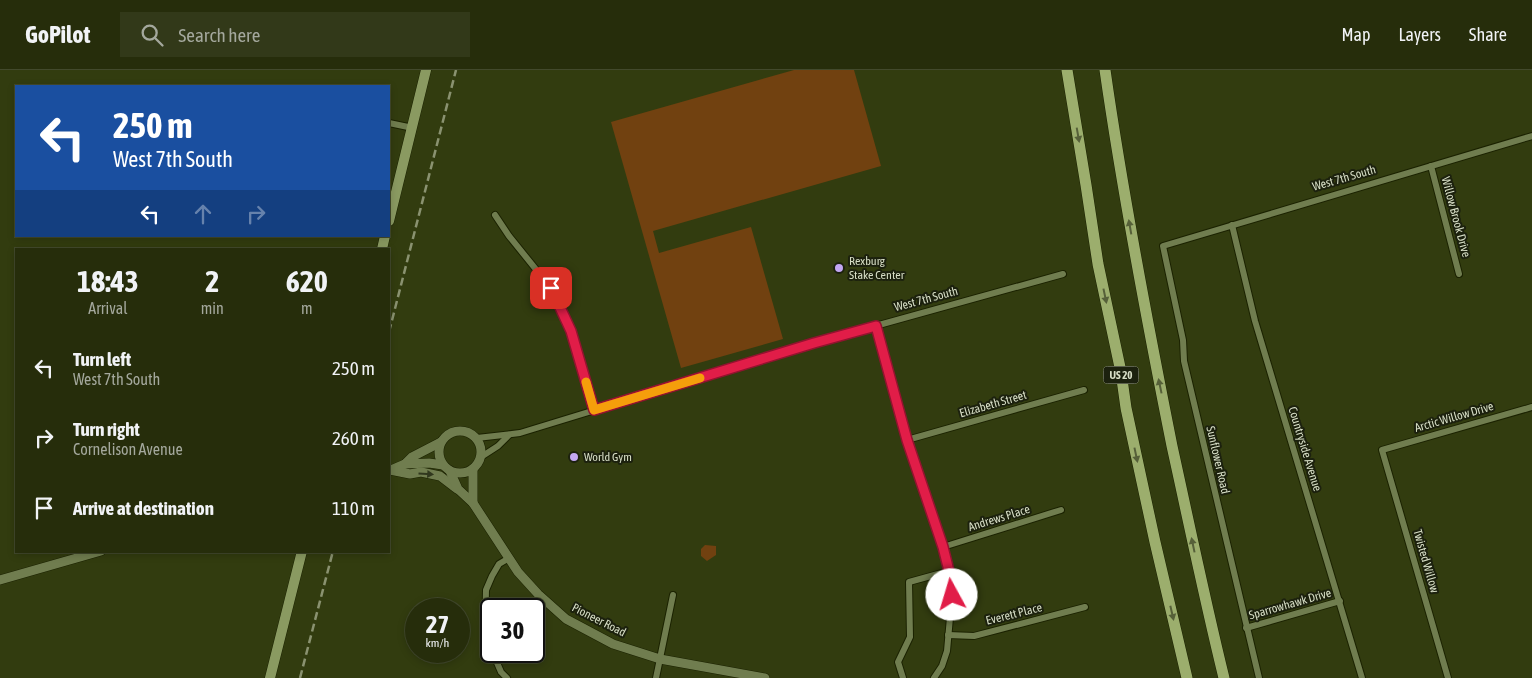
<!DOCTYPE html>
<html lang="en">
<head>
<meta charset="utf-8">
<style>
	body { margin:0; font-family:"Asap Condensed",sans-serif; background:#323919; color:#f1f3f6; height:100vh; display:flex; flex-direction:column; font-size:19px; white-space:nowrap }
	* { box-sizing:border-box; margin:0 }
	p { font-size:16px; color:#a4a89d }
	.icon { flex:none; width:28px; height:28px; fill:none; stroke:currentColor; stroke-width:2; stroke-linecap:round; stroke-linejoin:round }
	.map { position:relative; flex:1; overflow:hidden }
	.panel { position:absolute; left:15px; top:178px; width:375px; height:305px; display:flex; flex-direction:column; background:#262d0b; border-radius:0px; box-shadow:0 2px 8px #0003,0 0 0 1px #42492c }
	.panel>* { flex:none }
	.hud { position:absolute; left:15px; top:15px; width:375px; height:152px; border-radius:0px; box-shadow:0 2px 8px #0003,0 0 0 1px #42492c; background:#1a4fa0; color:#fff; overflow:hidden }
	.speed { position:absolute; left:405px; top:528px; display:flex; gap:10px; font-size:25px; font-weight:700; text-align:center }
	.speed>* { display:grid; place-content:center; width:65px; height:65px; border-radius:50%; background:#262d0b; box-shadow:0 2px 8px #0003,0 0 0 1px #42492c; line-height:1 }
	.speed small { font-size:12px; font-weight:400 }
	.speed .limit { border:2px solid #111; border-radius:8px; background:#fff; color:#111 }
	.pin { position:absolute; display:grid; place-items:center; width:42px; height:42px; color:#fff; margin:-21px; border-radius:10px; box-shadow:0 2px 8px #0006 }
	.me { position:absolute; width:55px; margin:-28px; rotate:354deg; stroke-linejoin:round; filter:drop-shadow(0 0 4px #0008) }
	.turn { display:flex; align-items:center; gap:18px; height:105px; padding:0 15px; font-size:22px }
	.turn .icon { width:65px; height:65px; stroke-width:2.5 }
	.turn b { display:block; font-size:35px; line-height:42px }
	.lanes { display:flex; align-items:center; height:48px; padding:0 15px; background:#0003; justify-content:center; gap:25px; direction:ltr }
	.lanes .off { opacity:.35 }
	.eta { display:flex; justify-content:space-evenly; align-items:center; height:85px; text-align:center }
	.eta b { font-size:30px; font-weight:700; line-height:35px }
	ul { padding:0; list-style:none }
	li { display:flex; align-items:center; gap:15px; height:70px; padding:0 15px }
	li div { flex:1 }
	li b { display:block; font-size:19px }
	li em { font-style:normal }
	header { display:flex; align-items:center; gap:30px; box-sizing:border-box; height:70px; padding:0 25px; background:#262d0b; border-bottom:1px solid #42492c }
	header strong { font-size:24px }
	nav { display:flex; gap:28px; margin-inline-start:auto; font-size:18px }
	.search { width:350px; height:45px; background:#323919; display:flex; align-items:center; gap:12px; box-sizing:border-box; padding:0 18px; border-radius:0px; color:#a4a89d; font-size:19px }
	.map>svg:first-child { display:block }
</style>
</head>
<body>
<header>
<strong>GoPilot</strong>
<div class="search"><svg class="icon" aria-label="search" viewBox="0 0 24 24"><circle cx="10" cy="10" r="6"/><path d="M15 15l6 6"/></svg>Search here</div>
<nav><a>Map</a><a>Layers</a><a>Share</a></nav>
</header>
<div class="map">
<svg width="1532" height="608" viewBox="0 0 1532 608">
	<rect width="100%" height="100%" fill="#323c0f"/>
	<g fill="#714110">
		<polygon points="794,0 854,0 881,96 653,161 659,183 751,157 783,269 681,298 611,52"/>
		<polygon points="705,475 716,476 716,485 707,491 701,486 701,479"/>
	</g>
	<g fill="none" stroke-linecap="round" stroke-linejoin="round">
		<g stroke="#1b2201" stroke-width="8">
			<g id="street">
				<polyline points="389,53 413,58"/>
				<polyline points="1431,96 1459,204"/>
				<polyline points="495,145 509,166 551,218 571,261 594,340"/>
				<polyline points="1232,155 1255,251 1362,608"/>
				<polyline points="876,256 907,370 941,468 951,509 952,525 947,581 942,596 934,608"/>
				<polyline points="477,368 520,363 814,273 1063,204"/>
				<polyline points="907,370 1084,320"/>
				<polyline points="481,387 498,376 509,365"/>
				<polyline points="943,477 1061,440"/>
				<polyline points="1246,558 1340,531"/>
				<polyline points="948,565 974,566 1085,537"/>
				<polyline points="491,581 485,568 486,520 492,506 499,494 509,488"/>
				<polyline points="492,581 501,602 507,608"/>
				<polyline points="656,608 673,525"/>
				<polyline points="903,608 898,592 910,567 909,512 949,501"/>
				<polyline points="1259,608 1184,291 1183,270 1163,176 1532,66"/>
				<polyline points="1448,608 1382,380 1532,337"/>
			</g>
		</g>
		<g stroke="#1b2201" stroke-width="10">
			<g id="secondary">
				<circle cx="460" cy="382" r="21"/>
				<polyline points="405,394 412,387 441,372"/>
				<polyline points="390,400 410,404 421,402 440,406 457,419"/>
				<polyline points="391,400 405,394 429,393 443,395"/>
				<polyline points="450,401 458,419 473,433 518,502 538,524 566,549 613,574 660,589 765,608"/>
				<polyline points="473,433 473,399"/>
				<polyline points="0,510 101,481"/>
			</g>
		</g>
		<g stroke="#1b2201" stroke-width="11">
			<g id="primary">
				<polyline points="389,151 426,0"/>
				<polyline points="382,179 385,166"/>
				<polyline points="270,608 302,481"/>
			</g>
		</g>
		<g stroke="#1b2201" stroke-width="12">
			<g id="highway">
				<polyline points="1067,0 1086,115 1098,194 1121,302 1126,338 1155,472 1187,608"/>
				<path d="M1105 0C1123 126 1147 251 1172 376 1189 453 1205 531 1224 608"/>
			</g>
		</g>
		<use href="#street" stroke="#707d4f" stroke-width="6"/>
		<use href="#secondary" stroke="#707d4f" stroke-width="9"/>
		<use href="#primary" stroke="#8a9a61" stroke-width="10"/>
		<use href="#highway" stroke="#9cae6d" stroke-width="11"/>
		<g stroke="#8a9270" stroke-width="2.5" stroke-dasharray="8 4" stroke-linecap="butt">
			<polyline points="389,262 456,0"/>
			<polyline points="300,608 333,481"/>
		</g>
	</g>
	<defs><path id="oneway-solid" d="M-6-.8H1V-3.2L6.5 0L1 3.2V.8H-6Z" transform="scale(1.25)"/></defs>
	<g fill="#566039">
		<use href="#oneway-solid" transform="translate(1078 65) rotate(80)"/>
		<use href="#oneway-solid" transform="translate(1130 157) rotate(-100)"/>
		<use href="#oneway-solid" transform="translate(1105 226) rotate(78)"/>
		<use href="#oneway-solid" transform="translate(1160 316) rotate(-102)"/>
		<use href="#oneway-solid" transform="translate(1136 385) rotate(78)"/>
		<use href="#oneway-solid" transform="translate(1193 475) rotate(-102)"/>
		<use href="#oneway-solid" transform="translate(1172 543) rotate(77)"/>
	</g>
	<use fill="#31381e" href="#oneway-solid" transform="translate(426 404) rotate(4)"/>
	<g fill="none" stroke-linecap="round" stroke-linejoin="round">
		<g stroke="#92132f" stroke-width="12">
			<polyline id="route" points="551,218 571,261 594,340 814,273 876,256 907,370 943,477 951,509 952,525"/>
		</g>
		<use href="#route" stroke="#e11d48" stroke-width="9"/>
		<polyline stroke="#f59e0b" stroke-width="9" points="586,312 594,340 700,308"/>
	</g>
	<g fill="#c3a7f2" stroke="#1c210e" stroke-width="2">
		<circle cx="839" cy="198" r="5"/>
		<circle cx="574" cy="387" r="5"/>
	</g>
	<g text-anchor="middle" stroke-width="4" stroke-linejoin="round" paint-order="stroke">
		<rect fill="#1c210e" stroke="#9fa58f" stroke-width="1" x="1103.5" y="296.5" width="35" height="17" rx="4"/>
		<g font-size="11" font-weight="bold" fill="#d7dec6">
			<text x="1121" y="309">US 20</text>
		</g>
		<g font-size="12" fill="#d7dec6" stroke="#1c210e">
			<text transform="translate(1344 108) rotate(-16)" y="4">West 7th South</text>
			<text transform="translate(1456 147) rotate(75)" y="4">Willow Brook Drive</text>
			<text transform="translate(926 229) rotate(-15)" y="4">West 7th South</text>
			<text transform="translate(993 334) rotate(-16)" y="4">Elizabeth Street</text>
			<text transform="translate(1454 347) rotate(-16)" y="4">Arctic Willow Drive</text>
			<text transform="translate(1305 379) rotate(73)" y="4">Countryside Avenue</text>
			<text transform="translate(1218 390) rotate(77)" y="4">Sunflower Road</text>
			<text transform="translate(999 448) rotate(-17)" y="4">Andrews Place</text>
			<text transform="translate(1426 491) rotate(74)" y="4">Twisted Willow</text>
			<text transform="translate(1290 534) rotate(-16)" y="4">Sparrowhawk Drive</text>
			<text transform="translate(1014 544) rotate(-14)" y="4">Everett Place</text>
			<text transform="translate(599 550) rotate(27)" y="4">Pioneer Road</text>
		</g>
		<g font-size="12" fill="#d7dec6" stroke="#1c210e" text-anchor="start">
			<text x="849" y="195">Rexburg<tspan x="849" dy="14">Stake Center</tspan></text>
			<text x="584" y="391">World Gym</text>
		</g>
	</g>
</svg>
<div class="speed"><div>27<small>km/h</small></div><div class="limit">30</div></div>
<div class="pin" style="left:551px;top:218px;background:#d93025"><svg class="icon" aria-label="arrive" viewBox="0 0 24 24"><path d="M6 21V4h12l-3 4 3 4H6"/></svg></div>
<svg class="me" style="left:952px;top:525px" viewBox="-20 -20 40 40"><circle r="19" fill="#fff"/><path d="M0-13L10 11 0 6-10 11z" fill="#e11d48"/></svg>
<div class="hud">
<div class="turn"><svg class="icon" aria-label="left" viewBox="0 0 24 24"><path d="M17 20v-9H6M10 6l-5 5 5 5"/></svg><div><b>250 m</b>West 7th South</div></div>
<div class="lanes"><svg class="icon" aria-label="left" viewBox="0 0 24 24"><path d="M17 20v-9H6M10 6l-5 5 5 5"/></svg><svg class="icon off" aria-label="ahead" viewBox="0 0 24 24"><path d="M12 20V5M6 11l6-6 6 6"/></svg><svg class="icon off" aria-label="right" viewBox="0 0 24 24"><path d="M7 20v-9h11M14 6l5 5-5 5"/></svg></div>
</div>
<section class="panel">
<div class="eta">
<div><b>18:43</b><p>Arrival</p></div>
<div><b>2</b><p>min</p></div>
<div><b>620</b><p>m</p></div>
</div>
<ul>
<li><svg class="icon" aria-label="left" viewBox="0 0 24 24"><path d="M17 20v-9H6M10 6l-5 5 5 5"/></svg><div><b>Turn left</b><p>West 7th South</p></div><em>250 m</em></li>
<li><svg class="icon" aria-label="right" viewBox="0 0 24 24"><path d="M7 20v-9h11M14 6l5 5-5 5"/></svg><div><b>Turn right</b><p>Cornelison Avenue</p></div><em>260 m</em></li>
<li><svg class="icon" aria-label="arrive" viewBox="0 0 24 24"><path d="M6 21V4h12l-3 4 3 4H6"/></svg><div><b>Arrive at destination</b></div><em>110 m</em></li>
</ul>
</section>
</div>
</body>
</html>
